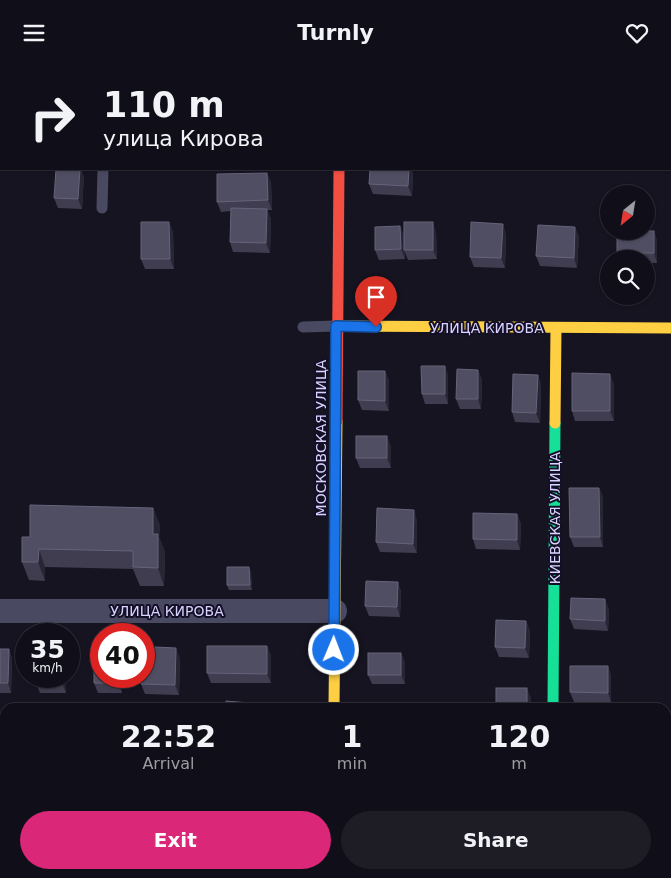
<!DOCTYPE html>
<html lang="en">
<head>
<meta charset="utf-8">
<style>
	body { margin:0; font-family:"DejaVu Sans",sans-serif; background:#1e1d26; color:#f1f3f6; height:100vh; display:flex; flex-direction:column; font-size:19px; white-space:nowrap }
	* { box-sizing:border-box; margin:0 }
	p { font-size:16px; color:#9c9ca2 }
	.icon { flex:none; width:28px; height:28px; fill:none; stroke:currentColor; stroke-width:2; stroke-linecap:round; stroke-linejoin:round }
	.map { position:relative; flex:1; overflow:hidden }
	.drawer { position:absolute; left:0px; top:638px; width:671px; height:176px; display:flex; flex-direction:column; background:#100f19; border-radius:15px 15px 0 0; box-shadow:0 1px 4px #0004,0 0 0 1px #302f38 }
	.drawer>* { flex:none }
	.hud { position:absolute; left:0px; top:0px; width:671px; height:105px; box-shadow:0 1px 4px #0004,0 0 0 1px #302f38; background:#100f19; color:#f1f3f6; overflow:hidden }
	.needle { width:32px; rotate:210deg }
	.buttons { position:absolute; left:600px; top:120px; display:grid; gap:10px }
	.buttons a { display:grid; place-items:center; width:55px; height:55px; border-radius:50%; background:#100f19; box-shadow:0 1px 4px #0004,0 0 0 1px #302f38; font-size:25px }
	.speed { position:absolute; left:15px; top:558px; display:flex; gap:10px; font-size:25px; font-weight:700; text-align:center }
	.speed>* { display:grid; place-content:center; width:65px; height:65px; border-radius:50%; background:#100f19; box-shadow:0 1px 4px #0004,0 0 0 1px #302f38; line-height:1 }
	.speed small { font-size:12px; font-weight:400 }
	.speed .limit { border:8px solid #d22; background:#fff; color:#111 }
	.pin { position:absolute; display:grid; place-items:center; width:42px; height:42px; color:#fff; margin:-51px -21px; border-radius:50% 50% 50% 0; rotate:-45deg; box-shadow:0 0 5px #0007 }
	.pin .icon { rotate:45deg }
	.me { position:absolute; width:55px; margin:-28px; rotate:1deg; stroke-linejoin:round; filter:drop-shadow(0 0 4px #0008) }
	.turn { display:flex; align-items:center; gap:18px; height:105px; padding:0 20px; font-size:22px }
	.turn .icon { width:65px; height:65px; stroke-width:2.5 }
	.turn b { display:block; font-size:35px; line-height:42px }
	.eta { display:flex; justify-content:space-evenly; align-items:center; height:85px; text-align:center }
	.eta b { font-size:30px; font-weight:700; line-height:35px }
	.action { display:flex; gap:10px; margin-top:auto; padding:10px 20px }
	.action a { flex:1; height:58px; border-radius:30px; background:#db2777; color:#fff; font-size:20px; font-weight:700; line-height:58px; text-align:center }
	.action a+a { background:#1e1d26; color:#f1f3f6 }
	header { display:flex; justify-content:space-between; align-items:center; height:65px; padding:0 20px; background:#100f19; font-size:22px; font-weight:700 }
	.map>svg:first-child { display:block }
</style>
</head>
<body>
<header><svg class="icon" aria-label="menu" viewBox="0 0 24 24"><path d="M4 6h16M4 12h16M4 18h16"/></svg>Turnly<svg class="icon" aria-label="heart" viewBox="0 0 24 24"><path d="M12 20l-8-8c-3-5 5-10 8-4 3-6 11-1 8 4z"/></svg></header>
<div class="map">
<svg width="671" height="813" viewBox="0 0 671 813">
	<rect width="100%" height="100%" fill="#161421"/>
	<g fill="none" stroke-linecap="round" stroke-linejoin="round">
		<g stroke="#4a4962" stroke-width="11">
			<polyline points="555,0 555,1"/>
			<polyline points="106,1 106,0"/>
			<polyline points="670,5 671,5"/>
			<polyline points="102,143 103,104"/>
			<polyline points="303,262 336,261"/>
			<polyline points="0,739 5,738"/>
		</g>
		<g stroke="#4a4962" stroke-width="24">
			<polyline points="0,546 335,546"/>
			<polyline points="94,813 94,809"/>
			<polyline points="552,813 552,809"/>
		</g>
		<g stroke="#16e098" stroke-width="11">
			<polyline points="553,642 555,358"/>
			<polyline points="332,809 332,813"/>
		</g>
		<g stroke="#ffcf43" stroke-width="11">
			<polyline points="340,0 340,1"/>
			<polyline points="336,261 671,263"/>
			<polyline points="555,358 556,263"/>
			<polyline points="334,642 337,356"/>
		</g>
		<polyline stroke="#f24e42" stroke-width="11" points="337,356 339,104"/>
	</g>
	<g fill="#403d50">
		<rect x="124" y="0" width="27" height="1"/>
		<polygon points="413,106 412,131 373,129 369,119"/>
		<polygon points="267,108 271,118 272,145 267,145 271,154 270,188 233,187 230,177 231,146 221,147 217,137"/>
		<polygon points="84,111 82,144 58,143 54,133"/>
		<polygon points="169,157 173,167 174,204 145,204 141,194"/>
		<polygon points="400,161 404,171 405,194 379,195 375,185"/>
		<polygon points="654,166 657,176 657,198 646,198 646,194 619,194 617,188"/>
		<polygon points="436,167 437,194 408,195 404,185"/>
		<polygon points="506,169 505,203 474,202 470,192"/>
		<polygon points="579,171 577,203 540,201 536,191"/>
		<polygon points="445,301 448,311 448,339 425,339 422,329"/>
		<polygon points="478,305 482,315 481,344 460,344 456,334"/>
		<polygon points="385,306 389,316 389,346 362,345 358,335"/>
		<polygon points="538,310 541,320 540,358 515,357 512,347"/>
		<polygon points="614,319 614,356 575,356 572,346"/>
		<polygon points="391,381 391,403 360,403 356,393"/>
		<polygon points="599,423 603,432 603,482 574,482 570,472"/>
		<polygon points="153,443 160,461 159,472 165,487 164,521 140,521 133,504 45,502 45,516 29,515 22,497 30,472"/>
		<polygon points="517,449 521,459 520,485 476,484 473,474"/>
		<polygon points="417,455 417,488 380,487 376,477"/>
		<polygon points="249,502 251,507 252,525 229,525 227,520"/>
		<polygon points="398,517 401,527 400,552 369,551 365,541"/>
		<polygon points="609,544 608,566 574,564 570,554"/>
		<polygon points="526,556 530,566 529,593 499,592 495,582"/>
		<polygon points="267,581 271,591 271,618 211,618 207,608"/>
		<polygon points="0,584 9,584 12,594 11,628 0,628"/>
		<polygon points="401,588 405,598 405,619 372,619 368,610"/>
		<polygon points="180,593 179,630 145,629 141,619 155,600"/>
		<polygon points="608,601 611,611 611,637 574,637 570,627"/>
		<polygon points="66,611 66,628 40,628 36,618"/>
		<polygon points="122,611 122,628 98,628 94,618"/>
		<rect x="0" y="750" width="5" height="41"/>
	</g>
	<g fill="#282635">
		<polygon points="80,104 81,104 84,111 82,144 78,134"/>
		<polygon points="409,104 413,104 413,106 412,131 408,121"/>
		<polygon points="267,108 271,118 272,145 268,135"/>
		<polygon points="267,144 271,154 270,188 266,178"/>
		<polygon points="169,157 173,167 174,204 170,194"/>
		<polygon points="433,157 436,167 437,194 433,185"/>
		<polygon points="503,159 506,169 505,203 501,193"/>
		<polygon points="400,161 404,171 405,194 401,184"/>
		<polygon points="575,162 579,171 577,203 574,193"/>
		<polygon points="654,166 657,176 657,198 654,188"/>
		<polygon points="445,301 448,311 448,339 445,329"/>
		<polygon points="478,305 482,315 481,344 478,334"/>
		<polygon points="385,306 389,316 389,346 385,336"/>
		<polygon points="610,309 614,319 614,356 610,346"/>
		<polygon points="538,310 541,320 540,358 536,348"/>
		<polygon points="387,371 391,381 391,403 387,393"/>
		<polygon points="599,423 603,432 603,482 600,472"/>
		<polygon points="153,443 160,461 159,472 165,487 164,521 158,503 153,469"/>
		<polygon points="414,445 417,455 417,488 413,479"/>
		<polygon points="517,449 521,459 520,485 517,475"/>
		<polygon points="39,484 45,502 45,516 38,497"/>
		<polygon points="249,502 251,507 252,525 250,520"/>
		<polygon points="398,517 401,527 400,552 397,542"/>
		<polygon points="605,534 609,544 608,566 605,556"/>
		<polygon points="526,556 530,566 529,593 525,583"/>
		<polygon points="267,581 271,591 271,618 267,609"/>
		<polygon points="176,583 180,593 179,630 175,620"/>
		<polygon points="9,584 12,594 11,628 8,618"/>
		<polygon points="401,588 405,598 405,619 401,610"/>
		<polygon points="608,601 611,611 611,637 608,628"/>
		<polygon points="62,611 66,611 66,628 62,618"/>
		<polygon points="118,611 122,611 122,628 118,618"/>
		<polygon points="527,623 531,633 531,642 527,642"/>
		<rect x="412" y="809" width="3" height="4"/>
	</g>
	<g fill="#504e63" stroke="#66637b">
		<rect x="48" y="0" width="28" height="1"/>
		<rect x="243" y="0" width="29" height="1"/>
		<polygon points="56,104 80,104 78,134 54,133"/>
		<polygon points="370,104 409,104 408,121 369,119"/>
		<polygon points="267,108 268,135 217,137 217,109"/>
		<polygon points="231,143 267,144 266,178 230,177"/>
		<polygon points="141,157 169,157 170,194 141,194"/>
		<rect x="404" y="157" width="29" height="28"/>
		<polygon points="471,157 503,159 501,193 470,192"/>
		<polygon points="538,160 575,162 574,193 536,191"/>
		<polygon points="400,161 401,184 375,185 375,162"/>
		<rect x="617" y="166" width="37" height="22"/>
		<polygon points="421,301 445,301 445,329 422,329"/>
		<polygon points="457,304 478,305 478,334 456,334"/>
		<polygon points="358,306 385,306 385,336 358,335"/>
		<polygon points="572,308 610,309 610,346 572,346"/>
		<polygon points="513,309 538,310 536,348 512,347"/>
		<rect x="356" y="371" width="31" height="22"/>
		<polygon points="569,423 599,423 600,472 570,472"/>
		<polygon points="30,440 153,443 153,469 158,469 158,503 133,502 133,486 39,484 38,497 22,497 22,472 30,472"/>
		<polygon points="377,443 414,445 413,479 376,477"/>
		<polygon points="473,448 517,449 517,475 473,474"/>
		<polygon points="227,502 249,502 250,520 227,520"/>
		<polygon points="366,516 398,517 397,542 365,541"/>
		<polygon points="571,533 605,534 605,556 570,554"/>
		<polygon points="496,555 526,556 525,583 495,582"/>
		<polygon points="207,581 267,581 267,609 207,608"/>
		<polygon points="155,582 176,583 175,620 141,619 141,611 144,611 144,600 155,600"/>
		<polygon points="94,583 101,583 101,611 118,611 118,618 94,618"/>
		<polygon points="0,584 9,584 8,618 0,618"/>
		<rect x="368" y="588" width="33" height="22"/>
		<polygon points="570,601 608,601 608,628 570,627"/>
		<rect x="36" y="611" width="26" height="7"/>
		<rect x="496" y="623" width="31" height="19"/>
		<polygon points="226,636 262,639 261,642 225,642"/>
		<polygon points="378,638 412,639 412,642 378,642"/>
		<rect x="0" y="750" width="5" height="31"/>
		<rect x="369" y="809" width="43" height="4"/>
	</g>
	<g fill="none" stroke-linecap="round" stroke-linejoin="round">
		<g stroke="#114b97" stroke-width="12">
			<polyline id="route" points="334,585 336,261 376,262"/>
		</g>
		<use href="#route" stroke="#1a73e8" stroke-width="9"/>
	</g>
	<g text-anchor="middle" stroke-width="4" stroke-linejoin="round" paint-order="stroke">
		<g font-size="14" fill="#d9d4ff" stroke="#130f26">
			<text x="487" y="268">УЛИЦА КИРОВА</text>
			<text transform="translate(321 373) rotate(-90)" y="5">МОСКОВСКАЯ УЛИЦА</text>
			<text transform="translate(555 453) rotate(-90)" y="5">КИЕВСКАЯ УЛИЦА</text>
			<text x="167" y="551">УЛИЦА КИРОВА</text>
		</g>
	</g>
</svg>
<div class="buttons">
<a><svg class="needle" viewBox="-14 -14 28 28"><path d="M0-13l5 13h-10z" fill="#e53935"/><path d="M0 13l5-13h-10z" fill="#9c9ca2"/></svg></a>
<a><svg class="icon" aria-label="search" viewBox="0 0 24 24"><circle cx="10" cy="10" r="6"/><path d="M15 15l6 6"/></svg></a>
</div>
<div class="speed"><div>35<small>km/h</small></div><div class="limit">40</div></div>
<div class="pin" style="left:376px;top:262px;background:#d93025"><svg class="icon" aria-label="arrive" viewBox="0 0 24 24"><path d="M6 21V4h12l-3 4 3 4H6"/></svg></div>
<svg class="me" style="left:334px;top:585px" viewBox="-20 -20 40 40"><circle r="17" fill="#1a73e8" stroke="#fff" stroke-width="3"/><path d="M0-11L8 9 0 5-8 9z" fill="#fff"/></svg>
<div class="hud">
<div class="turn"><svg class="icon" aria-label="right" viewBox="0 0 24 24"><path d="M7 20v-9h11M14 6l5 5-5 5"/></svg><div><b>110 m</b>улица Кирова</div></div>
</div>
<section class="drawer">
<div class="eta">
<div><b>22:52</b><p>Arrival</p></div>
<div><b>1</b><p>min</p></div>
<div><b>120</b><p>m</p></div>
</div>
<div class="action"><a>Exit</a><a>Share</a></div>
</section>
</div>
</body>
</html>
